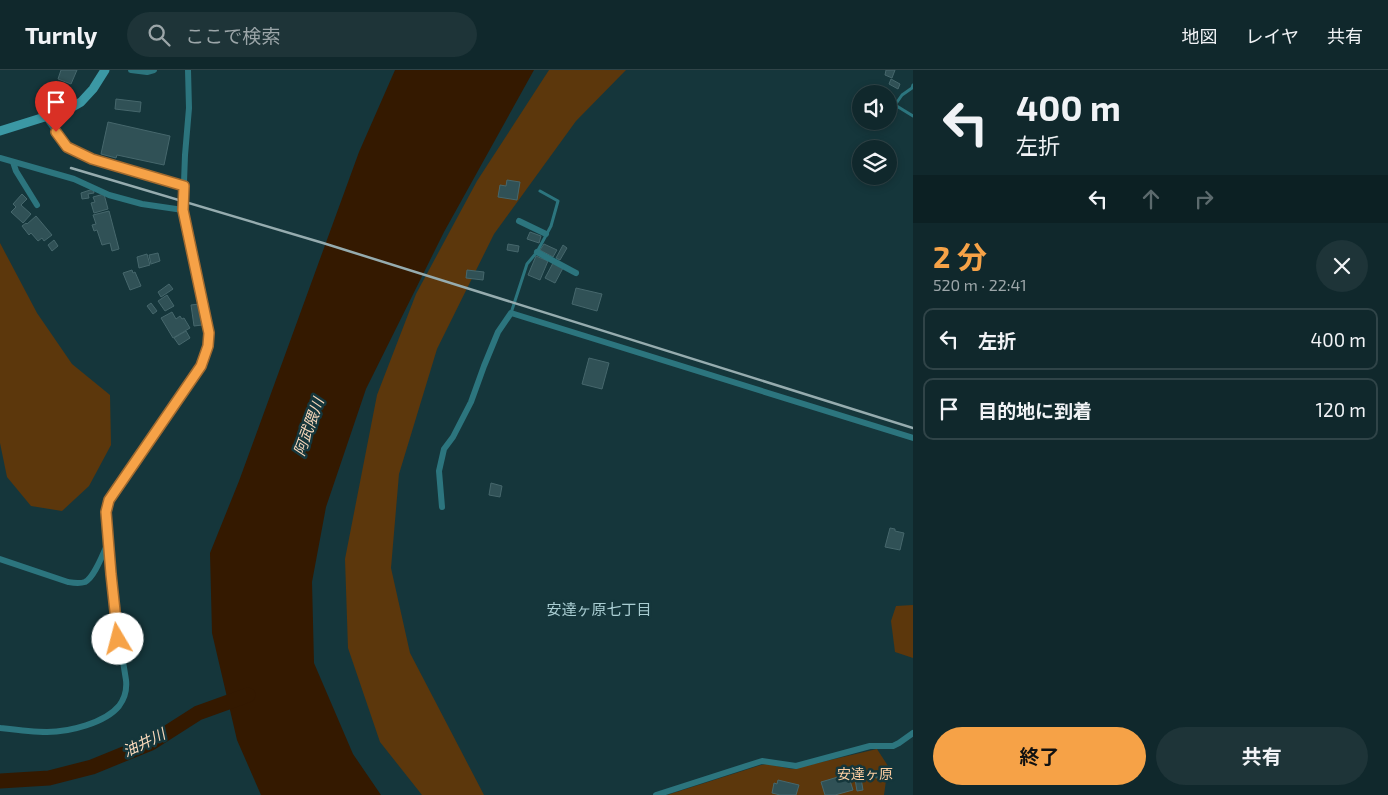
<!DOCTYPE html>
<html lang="ja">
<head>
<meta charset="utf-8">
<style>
	body { margin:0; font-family:"Exo 2","Noto Sans JP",sans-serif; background:#1e3438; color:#f1f3f6; height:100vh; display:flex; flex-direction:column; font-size:19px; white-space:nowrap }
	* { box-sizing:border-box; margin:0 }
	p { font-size:16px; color:#9ca6a9 }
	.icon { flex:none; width:28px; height:28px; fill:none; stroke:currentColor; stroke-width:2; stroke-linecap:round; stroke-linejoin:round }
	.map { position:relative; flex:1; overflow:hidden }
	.panel { display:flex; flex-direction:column; background:#10282c; width:475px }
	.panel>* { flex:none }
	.banner { background:#10282c; color:#f1f3f6; overflow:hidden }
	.buttons { position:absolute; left:852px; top:15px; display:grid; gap:10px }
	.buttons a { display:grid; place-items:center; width:45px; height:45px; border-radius:50%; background:#10282c; box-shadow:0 2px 8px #0003,0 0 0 1px #304448; font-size:25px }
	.pin { position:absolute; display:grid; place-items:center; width:42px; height:42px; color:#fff; margin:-51px -21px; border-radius:50% 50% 50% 0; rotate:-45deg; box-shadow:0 0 5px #0007 }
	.pin .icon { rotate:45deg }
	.me { position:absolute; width:55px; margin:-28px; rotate:352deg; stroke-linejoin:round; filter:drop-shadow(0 0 4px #0008) }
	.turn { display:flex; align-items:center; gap:18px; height:105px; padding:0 20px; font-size:22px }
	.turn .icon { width:65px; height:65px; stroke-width:2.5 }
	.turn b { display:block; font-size:35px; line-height:42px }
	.lanes { display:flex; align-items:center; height:48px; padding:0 20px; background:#0003; justify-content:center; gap:25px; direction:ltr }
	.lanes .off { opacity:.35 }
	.round { display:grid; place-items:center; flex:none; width:52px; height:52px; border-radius:26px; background:#1e3438 }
	.head { display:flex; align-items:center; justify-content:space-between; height:85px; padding:0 20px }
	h1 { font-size:30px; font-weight:700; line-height:38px; color:#f6a247 }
	.primary-button { display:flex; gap:10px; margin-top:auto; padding:10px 20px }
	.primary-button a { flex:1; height:58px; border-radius:30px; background:#f6a247; color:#111; font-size:20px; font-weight:700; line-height:58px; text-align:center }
	.primary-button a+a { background:#1e3438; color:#f1f3f6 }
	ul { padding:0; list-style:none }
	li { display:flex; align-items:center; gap:15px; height:62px; margin:0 10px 8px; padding:0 10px; border:2px solid #304448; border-radius:10px }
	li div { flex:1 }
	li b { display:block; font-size:19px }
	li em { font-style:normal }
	header { display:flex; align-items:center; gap:30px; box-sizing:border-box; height:70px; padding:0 25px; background:#10282c; border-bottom:1px solid #304448 }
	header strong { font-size:24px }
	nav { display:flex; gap:28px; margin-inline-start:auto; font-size:18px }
	.search { width:350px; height:45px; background:#1e3438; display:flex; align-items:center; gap:12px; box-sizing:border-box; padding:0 18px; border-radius:28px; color:#9ca6a9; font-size:19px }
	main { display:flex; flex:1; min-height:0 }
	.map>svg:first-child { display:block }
</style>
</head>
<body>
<header>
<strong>Turnly</strong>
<div class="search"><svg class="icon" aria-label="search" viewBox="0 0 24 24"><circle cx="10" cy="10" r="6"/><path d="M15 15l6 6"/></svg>ここで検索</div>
<nav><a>地図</a><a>レイヤ</a><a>共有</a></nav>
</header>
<main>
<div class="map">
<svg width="913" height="725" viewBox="0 0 913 725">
	<rect width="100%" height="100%" fill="#15363b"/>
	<g fill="#5c370c">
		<polygon points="549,0 626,0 576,51 494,164 437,279 399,404 391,498 410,583 484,725 422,725 380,672 348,578 345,489 377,325 416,224 477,111"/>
		<polygon points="0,173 37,243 72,294 110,325 111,375 89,416 62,441 31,436 7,407 0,373"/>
		<polygon points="913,535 913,588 895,582 891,551 896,536"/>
		<polygon points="877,679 888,696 884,725 667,725 761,695 767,694 792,699"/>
	</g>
	<polygon fill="#341900" points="395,0 534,0 444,162 366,319 326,437 312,512 314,593 353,684 381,725 261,725 237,670 212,563 210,483 239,411 359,82"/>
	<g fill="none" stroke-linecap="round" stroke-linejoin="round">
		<polyline stroke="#341900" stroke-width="15" points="0,711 49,708 92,697 151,673 198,643 248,625"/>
	</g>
	<g fill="#305156" stroke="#46676c">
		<polygon points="61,0 77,0 71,14 58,9"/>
		<polygon points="886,0 895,0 892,8 885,5"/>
		<polygon points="891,9 900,14 898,19 889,14"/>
		<polygon points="58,12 68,16 66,23 55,19"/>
		<polygon points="116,29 141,32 140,42 115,39"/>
		<polygon points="108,52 170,66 164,95 117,85 116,88 101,84"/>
		<polygon points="507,110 520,112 517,130 498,127 500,115 506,116"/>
		<polygon points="93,119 94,123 88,124 89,128 82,129 81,123"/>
		<polygon points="22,124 27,129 21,135 31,144 23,153 11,142 16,137 13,134"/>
		<polygon points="104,124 108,139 94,143 91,133 95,132 93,127"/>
		<polygon points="109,141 119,179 112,181 110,173 102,175 97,160 94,161 92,155 96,154 93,145"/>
		<polygon points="36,146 52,165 44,171 42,168 38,171 31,163 29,165 22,156 26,153 27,154"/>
		<polygon points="530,162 541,166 539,173 527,169"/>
		<polygon points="54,170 58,176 52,181 48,175"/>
		<polygon points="508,174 519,176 518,182 507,180"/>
		<polygon points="544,174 557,180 553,187 540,180"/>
		<polygon points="563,175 567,178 560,190 556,188"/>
		<polygon points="158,183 160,191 151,194 149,185"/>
		<polygon points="147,184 150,195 139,198 137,187"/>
		<polygon points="536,186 548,191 540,210 528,205"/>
		<polygon points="553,193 563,198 555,213 545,208"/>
		<polygon points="132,200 133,203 135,202 141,216 130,220 123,203"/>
		<polygon points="467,200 484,202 483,210 466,208"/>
		<polygon points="169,214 173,219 161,227 158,222"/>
		<polygon points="576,218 602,224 597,241 572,234"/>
		<polygon points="167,225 174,236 165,241 158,231"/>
		<polygon points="151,233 157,241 153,244 147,236"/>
		<polygon points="199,234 202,255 194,256 191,235"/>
		<polygon points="172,242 176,249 180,246 182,249 184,248 190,258 173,268 161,248"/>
		<polygon points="186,261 190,268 179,275 174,268"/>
		<polygon points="589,288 609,293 602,319 582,314"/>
		<polygon points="491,413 502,416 500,427 489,425"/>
		<polygon points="890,458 895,459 895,461 904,463 900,480 885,477"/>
		<polygon points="874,702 882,704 881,709 873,707"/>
		<polygon points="848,704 853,720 835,725 825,725 821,712"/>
		<polygon points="861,708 863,720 857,721 855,709"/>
		<polygon points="778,710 799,715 796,725 780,725 772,723 774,713 777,714"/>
	</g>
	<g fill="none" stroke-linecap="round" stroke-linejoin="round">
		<g stroke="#2c757e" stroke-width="3">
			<polyline points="913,15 912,18 902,25 895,35 913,46"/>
			<polyline points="511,243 527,194 537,182 551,156 558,131 540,121"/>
		</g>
		<g stroke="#2c757e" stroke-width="6">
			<polyline points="131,0 147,2 154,0"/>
			<polyline points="45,46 67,77 92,89 184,116"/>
			<polyline points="0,88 74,109 109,125 142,134 183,140"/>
			<polyline points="13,92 16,101 37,135"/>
			<polyline points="519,151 546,164"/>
			<polyline points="537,182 576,203"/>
			<polyline points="442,437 439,401 444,379 453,367 471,332 484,296 498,262 511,243 913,368"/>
			<path d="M0 489 68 512C74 513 79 514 85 512 95 507 103 483 108 473"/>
			<path d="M0 658C16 660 31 662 47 662 69 662 105 653 119 636 125 628 127 619 126 610L115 542 106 442 109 430 201 296 208 276 209 263 183 140 185 85 189 38 188 0"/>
			<polyline points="656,725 762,691 796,696 870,676 893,676 899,673 913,663"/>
		</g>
		<polyline stroke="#3b98a4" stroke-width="9" points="0,61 67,40 81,32 93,19 105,0"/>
		<polyline stroke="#96acaf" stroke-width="2.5" points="71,98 323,173 913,358"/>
	</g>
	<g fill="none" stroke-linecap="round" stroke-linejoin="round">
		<g stroke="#a0692e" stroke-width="12">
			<polyline id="route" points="56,62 67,77 92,89 184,116 183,140 209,263 208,276 201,296 109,430 106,442 111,504 118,569"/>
		</g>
		<use href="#route" stroke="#f6a247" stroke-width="9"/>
	</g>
	<g text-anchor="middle" stroke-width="5" stroke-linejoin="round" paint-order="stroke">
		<g font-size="14" fill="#fecfa2" stroke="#15363b">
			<text x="865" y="709">安達ヶ原</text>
		</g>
		<g font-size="15" font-style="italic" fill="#f8d8bb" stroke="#15363b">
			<text transform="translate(309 357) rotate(-70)" y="5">阿武隈川</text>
			<text transform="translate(144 673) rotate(-26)" y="5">油井川</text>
		</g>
		<g font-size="15" fill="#a9cdd2" stroke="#15363b">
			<text x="599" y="545">安達ヶ原七丁目</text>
		</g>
	</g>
</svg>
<div class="buttons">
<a><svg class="icon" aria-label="sound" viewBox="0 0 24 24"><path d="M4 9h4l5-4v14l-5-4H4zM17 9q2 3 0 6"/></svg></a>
<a><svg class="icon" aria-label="layers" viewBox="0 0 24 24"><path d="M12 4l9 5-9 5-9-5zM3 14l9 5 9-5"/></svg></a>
</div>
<div class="pin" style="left:56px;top:62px;background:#d93025"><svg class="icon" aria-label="arrive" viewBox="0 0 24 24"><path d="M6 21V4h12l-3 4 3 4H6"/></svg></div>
<svg class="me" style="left:118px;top:569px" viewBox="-20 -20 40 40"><circle r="19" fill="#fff"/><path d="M0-13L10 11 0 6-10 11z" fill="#f6a247"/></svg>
</div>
<section class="panel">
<div class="banner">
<div class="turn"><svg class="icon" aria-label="left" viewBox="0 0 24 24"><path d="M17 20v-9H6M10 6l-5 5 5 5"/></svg><div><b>400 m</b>左折</div></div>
<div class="lanes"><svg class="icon" aria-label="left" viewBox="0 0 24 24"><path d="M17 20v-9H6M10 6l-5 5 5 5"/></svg><svg class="icon off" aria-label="ahead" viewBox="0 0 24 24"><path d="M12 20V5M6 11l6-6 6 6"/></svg><svg class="icon off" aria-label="right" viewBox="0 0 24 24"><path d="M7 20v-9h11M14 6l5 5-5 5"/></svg></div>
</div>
<div class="head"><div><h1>2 分</h1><p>520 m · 22:41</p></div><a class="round"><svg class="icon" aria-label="close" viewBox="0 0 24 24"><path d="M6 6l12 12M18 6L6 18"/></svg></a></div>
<ul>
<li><svg class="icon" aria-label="left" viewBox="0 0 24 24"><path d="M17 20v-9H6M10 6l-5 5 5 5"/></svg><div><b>左折</b></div><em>400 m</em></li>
<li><svg class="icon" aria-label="arrive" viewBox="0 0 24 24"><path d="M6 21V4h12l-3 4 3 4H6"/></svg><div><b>目的地に到着</b></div><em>120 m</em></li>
</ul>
<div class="primary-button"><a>終了</a><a>共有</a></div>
</section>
</main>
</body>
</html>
